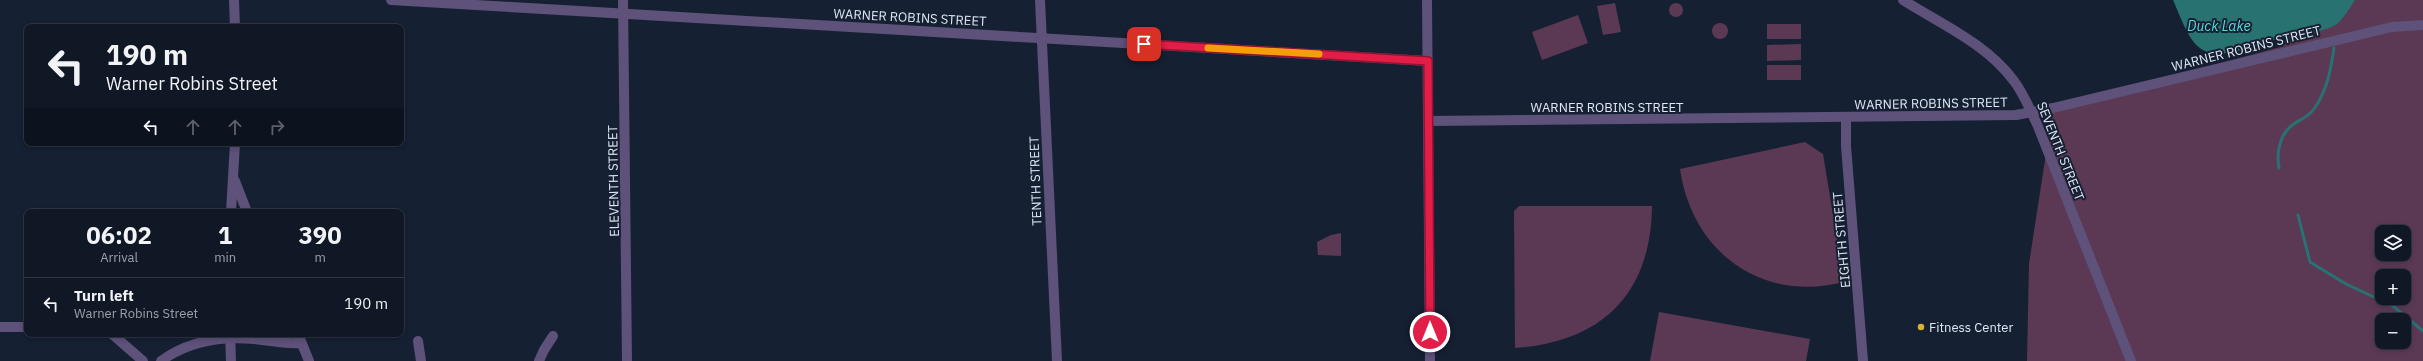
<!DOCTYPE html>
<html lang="en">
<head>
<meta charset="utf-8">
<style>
	body { margin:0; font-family:"IBM Plex Sans",sans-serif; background:#1e2532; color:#f1f3f6; height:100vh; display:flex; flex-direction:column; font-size:15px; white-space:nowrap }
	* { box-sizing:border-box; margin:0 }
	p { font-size:13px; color:#9ca0a7 }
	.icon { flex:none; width:22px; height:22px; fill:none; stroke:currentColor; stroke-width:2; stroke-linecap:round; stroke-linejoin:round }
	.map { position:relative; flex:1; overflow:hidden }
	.sheet { position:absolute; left:24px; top:209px; width:380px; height:128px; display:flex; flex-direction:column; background:#101826; border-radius:8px; box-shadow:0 2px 6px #0003,0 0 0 1px #303743 }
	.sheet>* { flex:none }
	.top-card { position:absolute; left:24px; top:24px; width:380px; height:122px; border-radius:8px; box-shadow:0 2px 6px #0003,0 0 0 1px #303743; background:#101826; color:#f1f3f6; overflow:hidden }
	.fabs { position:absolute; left:2375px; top:225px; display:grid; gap:8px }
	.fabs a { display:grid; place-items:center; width:36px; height:36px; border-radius:8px; background:#101826; box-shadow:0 2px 6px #0003,0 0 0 1px #303743; font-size:20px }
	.pin { position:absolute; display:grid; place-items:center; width:34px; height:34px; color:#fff; margin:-17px; border-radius:8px; box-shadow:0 2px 6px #0006 }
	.me { position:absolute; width:44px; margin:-22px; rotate:0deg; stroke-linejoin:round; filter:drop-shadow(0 0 3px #0008) }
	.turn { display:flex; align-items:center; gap:14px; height:84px; padding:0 16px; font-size:18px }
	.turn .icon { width:52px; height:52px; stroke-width:2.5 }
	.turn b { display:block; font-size:28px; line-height:34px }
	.lanes { display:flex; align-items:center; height:38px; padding:0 16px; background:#0003; justify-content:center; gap:20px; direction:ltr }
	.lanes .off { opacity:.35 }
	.eta { display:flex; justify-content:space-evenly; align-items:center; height:68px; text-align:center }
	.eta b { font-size:24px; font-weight:800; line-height:28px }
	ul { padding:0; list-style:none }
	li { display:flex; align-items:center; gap:12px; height:52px; padding:0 16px; border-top:1px solid #303743 }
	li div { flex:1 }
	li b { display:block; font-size:15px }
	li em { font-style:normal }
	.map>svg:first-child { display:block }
</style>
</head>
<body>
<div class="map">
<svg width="2423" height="361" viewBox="0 0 2423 361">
	<rect width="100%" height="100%" fill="#162033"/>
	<g fill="#5b3955" fill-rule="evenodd">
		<path d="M2293 0H2423V361H2027L2029 264 2053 108 2284 46ZM2382 232H2404V254H2382ZM2382 276H2404V298H2382ZM2382 320H2404V342H2382Z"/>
		<polygon points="1615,3 1621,32 1603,35 1597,6"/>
		<circle cx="1676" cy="10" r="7"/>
		<polygon points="1578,15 1588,43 1542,60 1532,32"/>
		<circle cx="1720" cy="31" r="8"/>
		<rect x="1767" y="24" width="34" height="15"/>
		<polygon points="1801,44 1801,60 1767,61 1767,45"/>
		<rect x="1767" y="65" width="34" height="15"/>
		<path d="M1805 142 1823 154 1844 282C1761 303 1692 252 1680 169Z"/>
		<path d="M1519 206H1652C1651 295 1601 342 1515 348L1514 211Z"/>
		<polygon points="1341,233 1341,256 1318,255 1317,242 1331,235"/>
		<polygon points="1659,312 1810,339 1806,361 1650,361"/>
	</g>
	<path fill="#297272" d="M2173 0H2355C2350 7 2342 22 2334 26 2315 34 2296 35 2277 39 2257 44 2219 63 2200 48 2188 40 2179 13 2173 0Z"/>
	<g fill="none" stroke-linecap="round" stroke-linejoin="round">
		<g stroke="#297272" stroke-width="3">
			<path d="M2279 168C2276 151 2280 133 2295 123 2302 119 2309 116 2314 109 2327 91 2331 69 2334 48"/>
			<polyline points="2298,215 2310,262 2346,284 2393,306 2423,331"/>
		</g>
		<g stroke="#5e517a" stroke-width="10">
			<polyline points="234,0 235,27"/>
			<polyline points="391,0 1428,61"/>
			<polyline points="623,0 627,361"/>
			<polyline points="1040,0 1057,361"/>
			<polyline points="1427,0 1430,361"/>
			<path d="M1903 0C1941 24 1987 44 2014 81 2024 94 2030 110 2037 124L2131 361"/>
			<polyline points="1846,118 1846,146 1863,361"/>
			<polyline points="1429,121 2016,115 2053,108 2392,27 2423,25"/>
			<polyline points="235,181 247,212"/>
			<polyline points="231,212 235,143"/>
			<polyline points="0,327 27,327"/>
			<polyline points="112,334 143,361"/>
			<polyline points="230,334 231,361"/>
			<polyline points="298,334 309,361"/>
			<polyline points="418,341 421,361"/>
			<path d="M161 361C191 339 225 335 262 340 276 342 287 344 301 343"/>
			<polyline points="539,361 544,350 553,336"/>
		</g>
	</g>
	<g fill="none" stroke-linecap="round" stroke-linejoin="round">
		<g stroke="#92132f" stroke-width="10">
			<polyline id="route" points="1144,44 1428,61 1430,332"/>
		</g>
		<use href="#route" stroke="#e11d48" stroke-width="7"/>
		<polyline stroke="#f59e0b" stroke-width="7" points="1208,48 1319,54"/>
	</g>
	<circle fill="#dab333" stroke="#162033" stroke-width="1.5" cx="1921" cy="327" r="4"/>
	<g text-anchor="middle" stroke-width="4" stroke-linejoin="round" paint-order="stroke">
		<g font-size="13" fill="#dfe6f4" stroke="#162033">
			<text transform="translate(910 17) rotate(3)" y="5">WARNER ROBINS STREET</text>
			<text transform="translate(2246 48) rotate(-14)" y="5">WARNER ROBINS STREET</text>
			<text transform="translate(1931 103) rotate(-1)" y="5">WARNER ROBINS STREET</text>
			<text x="1607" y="112">WARNER ROBINS STREET</text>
			<text transform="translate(2061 151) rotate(68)" y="5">SEVENTH STREET</text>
			<text transform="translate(613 181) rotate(-91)" y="5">ELEVENTH STREET</text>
			<text transform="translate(1035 181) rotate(-92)" y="5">TENTH STREET</text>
			<text transform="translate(1841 240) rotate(-95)" y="5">EIGHTH STREET</text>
		</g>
		<g font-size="13" fill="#dfe6f4" stroke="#162033" text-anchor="start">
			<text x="1929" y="332">Fitness Center</text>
		</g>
		<g font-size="14" font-style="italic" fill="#50dddc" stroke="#162033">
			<text x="2219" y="31">Duck Lake</text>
		</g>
	</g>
</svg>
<div class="fabs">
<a><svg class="icon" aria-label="layers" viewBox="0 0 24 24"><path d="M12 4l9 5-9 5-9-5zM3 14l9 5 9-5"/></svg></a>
<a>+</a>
<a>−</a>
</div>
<div class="pin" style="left:1144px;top:44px;background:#d93025"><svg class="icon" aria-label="arrive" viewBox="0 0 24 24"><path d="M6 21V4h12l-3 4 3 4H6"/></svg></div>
<svg class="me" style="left:1430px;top:332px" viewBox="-20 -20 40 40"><circle r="17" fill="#e11d48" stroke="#fff" stroke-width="3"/><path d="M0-11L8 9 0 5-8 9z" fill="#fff"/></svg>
<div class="top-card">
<div class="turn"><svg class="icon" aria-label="left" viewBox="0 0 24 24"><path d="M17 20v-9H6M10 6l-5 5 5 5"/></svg><div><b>190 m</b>Warner Robins Street</div></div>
<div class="lanes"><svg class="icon" aria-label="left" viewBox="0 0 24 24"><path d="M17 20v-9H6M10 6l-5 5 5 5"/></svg><svg class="icon off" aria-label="ahead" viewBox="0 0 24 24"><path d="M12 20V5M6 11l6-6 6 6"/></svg><svg class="icon off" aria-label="ahead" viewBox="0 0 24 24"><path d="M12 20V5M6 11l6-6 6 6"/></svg><svg class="icon off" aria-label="right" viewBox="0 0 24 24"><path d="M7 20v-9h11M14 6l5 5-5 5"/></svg></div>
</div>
<section class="sheet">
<div class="eta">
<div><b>06:02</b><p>Arrival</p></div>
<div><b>1</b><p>min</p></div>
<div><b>390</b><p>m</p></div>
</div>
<ul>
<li><svg class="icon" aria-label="left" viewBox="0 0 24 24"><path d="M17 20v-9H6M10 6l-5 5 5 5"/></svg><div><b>Turn left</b><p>Warner Robins Street</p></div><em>190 m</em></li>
</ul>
</section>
</div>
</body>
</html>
